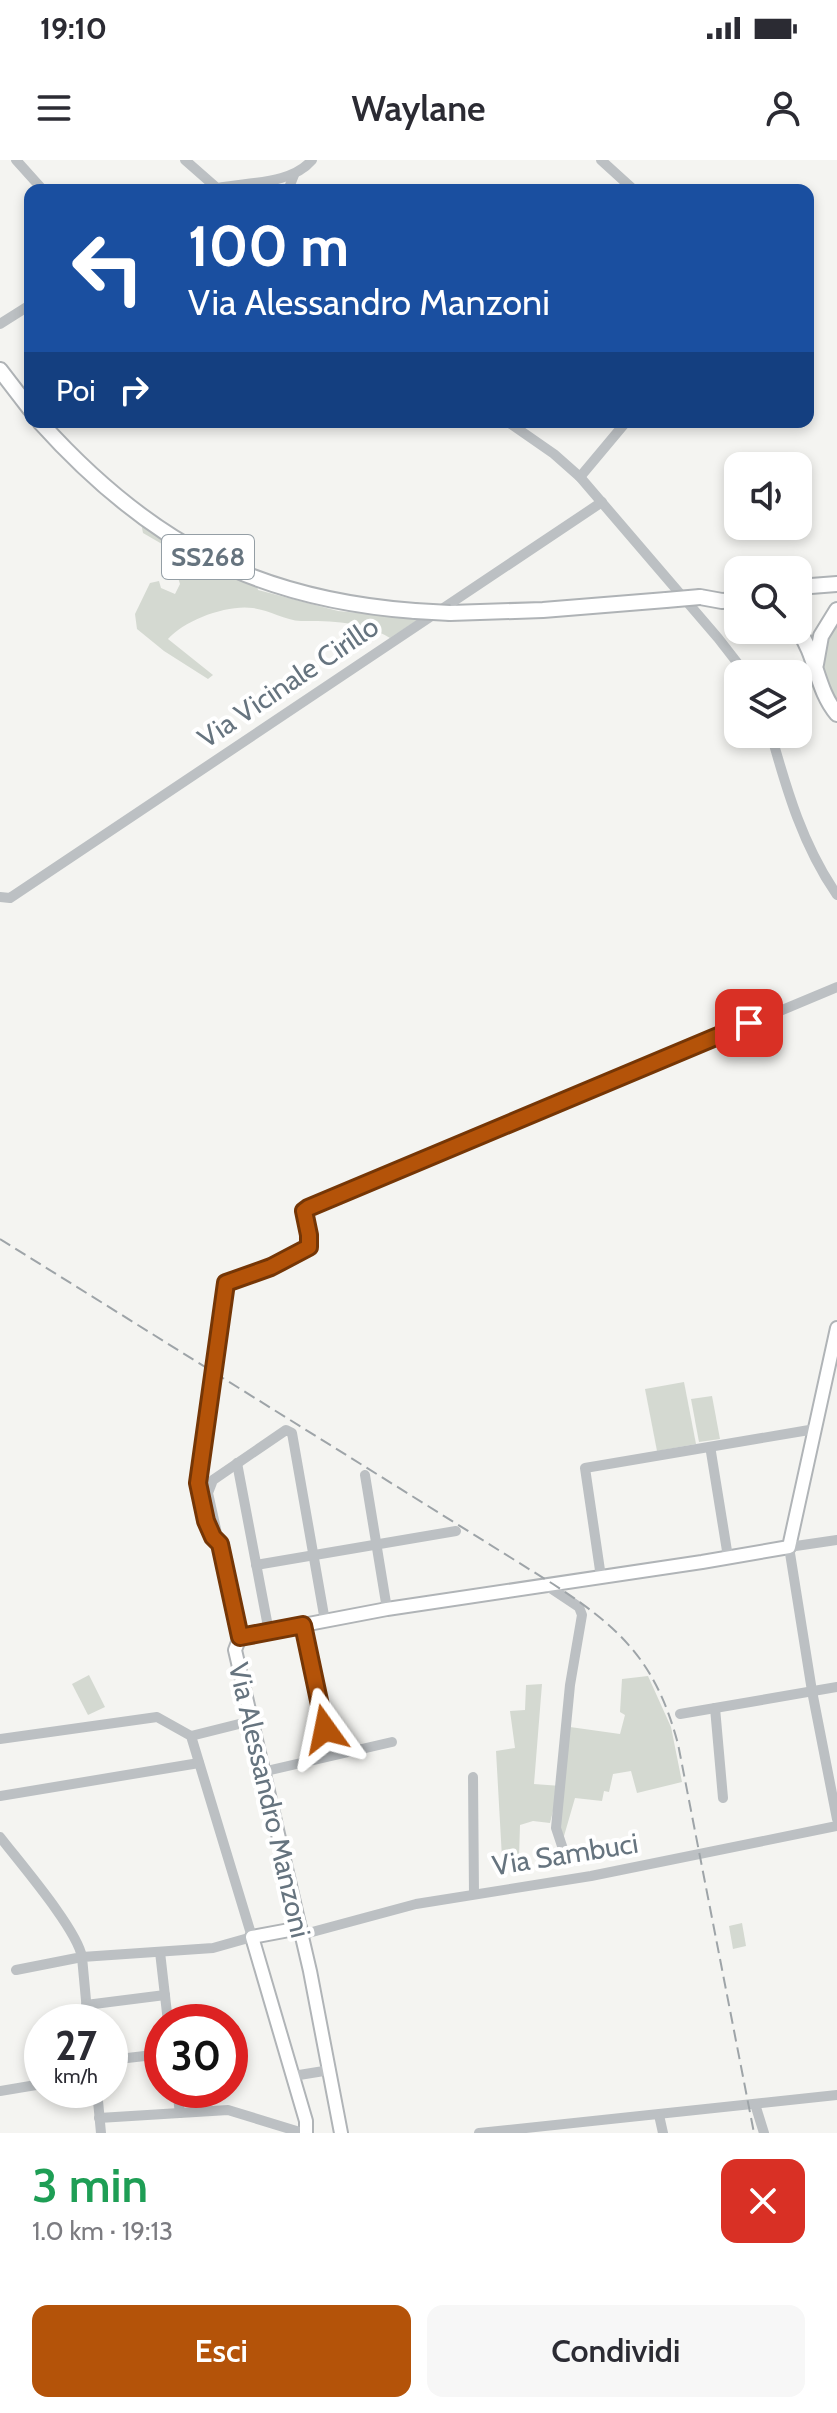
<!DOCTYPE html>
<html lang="it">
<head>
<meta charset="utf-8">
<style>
	body { margin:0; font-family:Cabin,sans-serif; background:#f7f7f7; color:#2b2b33; height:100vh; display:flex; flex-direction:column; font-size:30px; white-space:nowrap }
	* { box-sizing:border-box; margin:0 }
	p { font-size:26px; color:#7c7c81 }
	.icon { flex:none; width:44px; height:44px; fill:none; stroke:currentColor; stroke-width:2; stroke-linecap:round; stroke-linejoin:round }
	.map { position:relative; height:1973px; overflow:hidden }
	.side { display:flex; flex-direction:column; background:#fff; flex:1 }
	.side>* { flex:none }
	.hud { position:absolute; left:24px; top:24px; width:790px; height:244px; border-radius:16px; box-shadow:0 4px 12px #0003; background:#1a4fa0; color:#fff; overflow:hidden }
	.buttons { position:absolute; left:724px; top:292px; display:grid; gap:16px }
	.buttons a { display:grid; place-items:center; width:88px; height:88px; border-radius:16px; background:#fff; box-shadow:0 4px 12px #0003; font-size:40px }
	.speed { position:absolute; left:24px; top:1844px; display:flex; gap:16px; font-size:40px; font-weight:700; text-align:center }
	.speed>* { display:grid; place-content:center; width:104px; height:104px; border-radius:50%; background:#fff; box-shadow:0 4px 12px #0003; line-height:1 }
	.speed small { font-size:20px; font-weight:400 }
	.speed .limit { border:12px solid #d22; background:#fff; color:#111 }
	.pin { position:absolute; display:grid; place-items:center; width:68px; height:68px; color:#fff; margin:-34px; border-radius:16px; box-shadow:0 4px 12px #0006 }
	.me { position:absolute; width:88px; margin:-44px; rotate:348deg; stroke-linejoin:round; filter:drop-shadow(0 0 6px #0008) }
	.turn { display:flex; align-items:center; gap:28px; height:168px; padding:0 32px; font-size:36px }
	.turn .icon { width:104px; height:104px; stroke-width:2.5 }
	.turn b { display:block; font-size:56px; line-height:68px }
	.then { display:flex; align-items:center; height:76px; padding:0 32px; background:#0003; gap:16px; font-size:30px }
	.round { display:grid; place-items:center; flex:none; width:84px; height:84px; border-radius:16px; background:#f7f7f7 }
	.summary { display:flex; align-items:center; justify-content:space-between; height:136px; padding:0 32px }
	h1 { font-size:48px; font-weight:600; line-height:60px; color:#1e9e55 }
	.primary-button { display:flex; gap:16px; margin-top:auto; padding:16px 32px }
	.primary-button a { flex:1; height:92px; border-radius:16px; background:#b45309; color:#fff; font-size:32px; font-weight:600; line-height:92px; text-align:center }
	.primary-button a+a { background:#f7f7f7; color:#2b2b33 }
	.status { display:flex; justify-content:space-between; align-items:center; height:56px; padding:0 40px; background:#fff; direction:ltr }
	.status svg { height:22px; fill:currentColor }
	header { display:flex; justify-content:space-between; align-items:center; height:104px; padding:0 32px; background:#fff; font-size:36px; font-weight:600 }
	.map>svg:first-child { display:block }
</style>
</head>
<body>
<div class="status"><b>19:10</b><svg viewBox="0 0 49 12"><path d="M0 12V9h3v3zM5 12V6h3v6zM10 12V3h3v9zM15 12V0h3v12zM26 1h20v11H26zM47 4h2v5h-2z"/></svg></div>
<header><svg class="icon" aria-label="menu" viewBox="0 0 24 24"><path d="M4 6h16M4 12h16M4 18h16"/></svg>Waylane<svg class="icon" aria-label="person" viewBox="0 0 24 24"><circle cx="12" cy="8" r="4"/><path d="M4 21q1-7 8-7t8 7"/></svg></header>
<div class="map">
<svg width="837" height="1973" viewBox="0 0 837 1973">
	<rect width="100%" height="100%" fill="#f4f4f1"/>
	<g fill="#d4d9d1">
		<path d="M141 363 174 386 257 426 258 430 338 451 419 459 390 478C363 461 331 461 301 461 285 460 269 450 253 448 228 444 184 460 168 479L213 515 208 519 164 491 137 469 135 454 150 423 159 421 161 428 175 434 180 424 176 411 205 409 143 373Z"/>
		<polygon points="837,455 837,547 827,532 820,498"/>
		<polygon points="684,1222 696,1284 657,1291 645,1229"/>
		<polygon points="712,1236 720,1279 699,1282 691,1239"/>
		<polygon points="89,1515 105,1547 88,1555 72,1524"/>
		<polygon points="648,1516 671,1567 682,1622 637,1633 631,1611 613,1614 609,1632 604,1631 602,1641 575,1638 564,1676 558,1675 559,1654 553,1651 550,1663 533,1661 520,1665 519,1698 502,1698 496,1591 515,1588 510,1551 525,1550 526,1525 542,1524 534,1624 561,1626 570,1567 620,1574 625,1555 620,1552 622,1519"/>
		<polygon points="742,1763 746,1786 733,1789 729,1766"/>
	</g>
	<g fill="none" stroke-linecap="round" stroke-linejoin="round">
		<g stroke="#b0b4b7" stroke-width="16">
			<g id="major">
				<polyline points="300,1768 252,1777 306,1961 306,1973"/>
				<polyline points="341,1973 310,1811 235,1490 240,1477 387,1449 702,1402 789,1387 837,1168"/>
			</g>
		</g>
		<g stroke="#afb3b6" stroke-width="18">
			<g id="highway">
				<polyline points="0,210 30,249"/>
				<path d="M40 262C148 382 254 439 415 451"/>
				<polyline points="798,427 837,424"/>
				<polyline points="700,437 722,441 738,440"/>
				<polyline points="450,453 543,450 666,440"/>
				<path d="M798 470C817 496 816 529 837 554"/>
				<polyline points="816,504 821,476 837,450"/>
			</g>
		</g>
		<g stroke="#bcc0c3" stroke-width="10">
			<polyline points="16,0 43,30"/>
			<polyline points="185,0 218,29"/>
			<polyline points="601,0 634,30"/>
			<path d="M208 30C241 21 289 27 312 0"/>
			<polyline points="288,30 294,15"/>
			<polyline points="0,164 30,145"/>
			<polyline points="508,262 554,294 580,317 718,478 746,514"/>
			<polyline points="580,317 626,262"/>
			<path d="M771 574C787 631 803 686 837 735"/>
			<polyline points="0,737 10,738 602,342"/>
			<polyline points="711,1292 728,1397"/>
			<polyline points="237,1303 269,1472"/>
			<polyline points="365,1315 387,1449"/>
			<polyline points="837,1380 789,1387 812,1531 837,1659"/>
			<polyline points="220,1384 213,1377 206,1361 198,1323 225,1127 228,1121 271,1107 309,1087 309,1075 304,1051 837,827"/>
			<polyline points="256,1405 456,1371"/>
			<polyline points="601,1417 585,1308 815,1269"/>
			<polyline points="546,1425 579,1447 582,1455 570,1525 556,1668 567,1701"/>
			<polyline points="303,1465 330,1595"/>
			<polyline points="240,1477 208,1333 213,1320 286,1270 292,1273 325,1461"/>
			<polyline points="715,1548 723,1638"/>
			<polyline points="680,1554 837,1527"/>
			<polyline points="191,1576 251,1561"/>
			<polyline points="0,1579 157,1557 191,1576 252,1777 213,1788 82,1797 88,1862"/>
			<polyline points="262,1612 392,1582"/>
			<polyline points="473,1617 474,1734"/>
			<polyline points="0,1636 199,1603"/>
			<path d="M0 1677C20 1703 77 1769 82 1797L16 1810"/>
			<polyline points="301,1775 416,1744 591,1716 837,1666"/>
			<polyline points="160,1792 168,1862"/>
			<polyline points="86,1845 165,1835"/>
			<polyline points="110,1900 162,1894"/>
			<polyline points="293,1916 330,1910"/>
			<polyline points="97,1930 101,1973"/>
			<polyline points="177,1930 180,1953"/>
			<polyline points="0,1931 42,1924"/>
			<polyline points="755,1944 764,1973"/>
			<polyline points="659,1955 663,1973"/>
			<polyline points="99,1958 228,1950 303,1973"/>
			<polyline points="479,1973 837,1935"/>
		</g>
		<use href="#major" stroke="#fff" stroke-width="12"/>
		<use href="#highway" stroke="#fff" stroke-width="14"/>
		<path stroke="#9ea4a8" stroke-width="2" stroke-dasharray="12 6" stroke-linecap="butt" d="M0 1079 553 1424C622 1469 656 1502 678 1584L754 1973"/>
		<g stroke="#afb3b6" stroke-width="18" stroke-linecap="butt">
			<g id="highway-bridge">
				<polyline points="666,440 700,437"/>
				<polyline points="415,451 450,453"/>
			</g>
		</g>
		<use href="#highway-bridge" stroke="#fff" stroke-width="14"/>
	</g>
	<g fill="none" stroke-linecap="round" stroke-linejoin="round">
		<g stroke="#753606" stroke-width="20">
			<polyline id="route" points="325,1569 303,1465 240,1477 220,1384 213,1377 206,1361 198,1323 226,1123 271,1107 309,1087 309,1075 304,1051 308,1048 749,863"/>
		</g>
		<use href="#route" stroke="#b45309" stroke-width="14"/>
	</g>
	<g text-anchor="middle" stroke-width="8" stroke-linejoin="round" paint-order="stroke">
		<rect fill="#fff" stroke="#949ea5" stroke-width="2" x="162" y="375" width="92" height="44" rx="6"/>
		<g font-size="26" font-weight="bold" fill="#66747f">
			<text x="208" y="406">SS268</text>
		</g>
		<g font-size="28" fill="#66747f" stroke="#fff">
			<text transform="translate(288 522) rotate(-34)" y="10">Via Vicinale Cirillo</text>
			<text transform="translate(270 1640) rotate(77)" y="10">Via Alessandro Manzoni</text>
			<text transform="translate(565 1694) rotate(-9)" y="10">Via Sambuci</text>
		</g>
	</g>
</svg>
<div class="buttons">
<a><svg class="icon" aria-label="sound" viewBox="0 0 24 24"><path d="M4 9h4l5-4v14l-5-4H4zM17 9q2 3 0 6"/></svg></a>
<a><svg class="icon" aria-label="search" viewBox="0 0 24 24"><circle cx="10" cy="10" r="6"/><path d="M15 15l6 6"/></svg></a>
<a><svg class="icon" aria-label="layers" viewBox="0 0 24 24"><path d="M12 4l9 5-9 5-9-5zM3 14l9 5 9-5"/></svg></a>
</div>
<div class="speed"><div>27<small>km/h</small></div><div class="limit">30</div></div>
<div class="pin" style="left:749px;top:863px;background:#d93025"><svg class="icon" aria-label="arrive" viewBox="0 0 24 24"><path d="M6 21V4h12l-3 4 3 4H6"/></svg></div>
<svg class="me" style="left:325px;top:1569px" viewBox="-20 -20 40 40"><path d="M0-17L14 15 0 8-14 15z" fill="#b45309" stroke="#fff" stroke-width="4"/></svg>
<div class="hud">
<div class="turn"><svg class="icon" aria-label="left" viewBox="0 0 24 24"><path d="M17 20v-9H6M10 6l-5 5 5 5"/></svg><div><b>100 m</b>Via Alessandro Manzoni</div></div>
<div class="then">Poi<svg class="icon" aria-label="right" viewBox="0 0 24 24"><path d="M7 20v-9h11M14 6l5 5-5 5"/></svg></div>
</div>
</div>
<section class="side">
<div class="summary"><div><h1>3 min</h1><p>1.0 km · 19:13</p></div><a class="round" style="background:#d93025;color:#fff"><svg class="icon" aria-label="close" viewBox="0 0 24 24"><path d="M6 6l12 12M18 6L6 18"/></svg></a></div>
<div class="primary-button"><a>Esci</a><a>Condividi</a></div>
</section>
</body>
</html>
